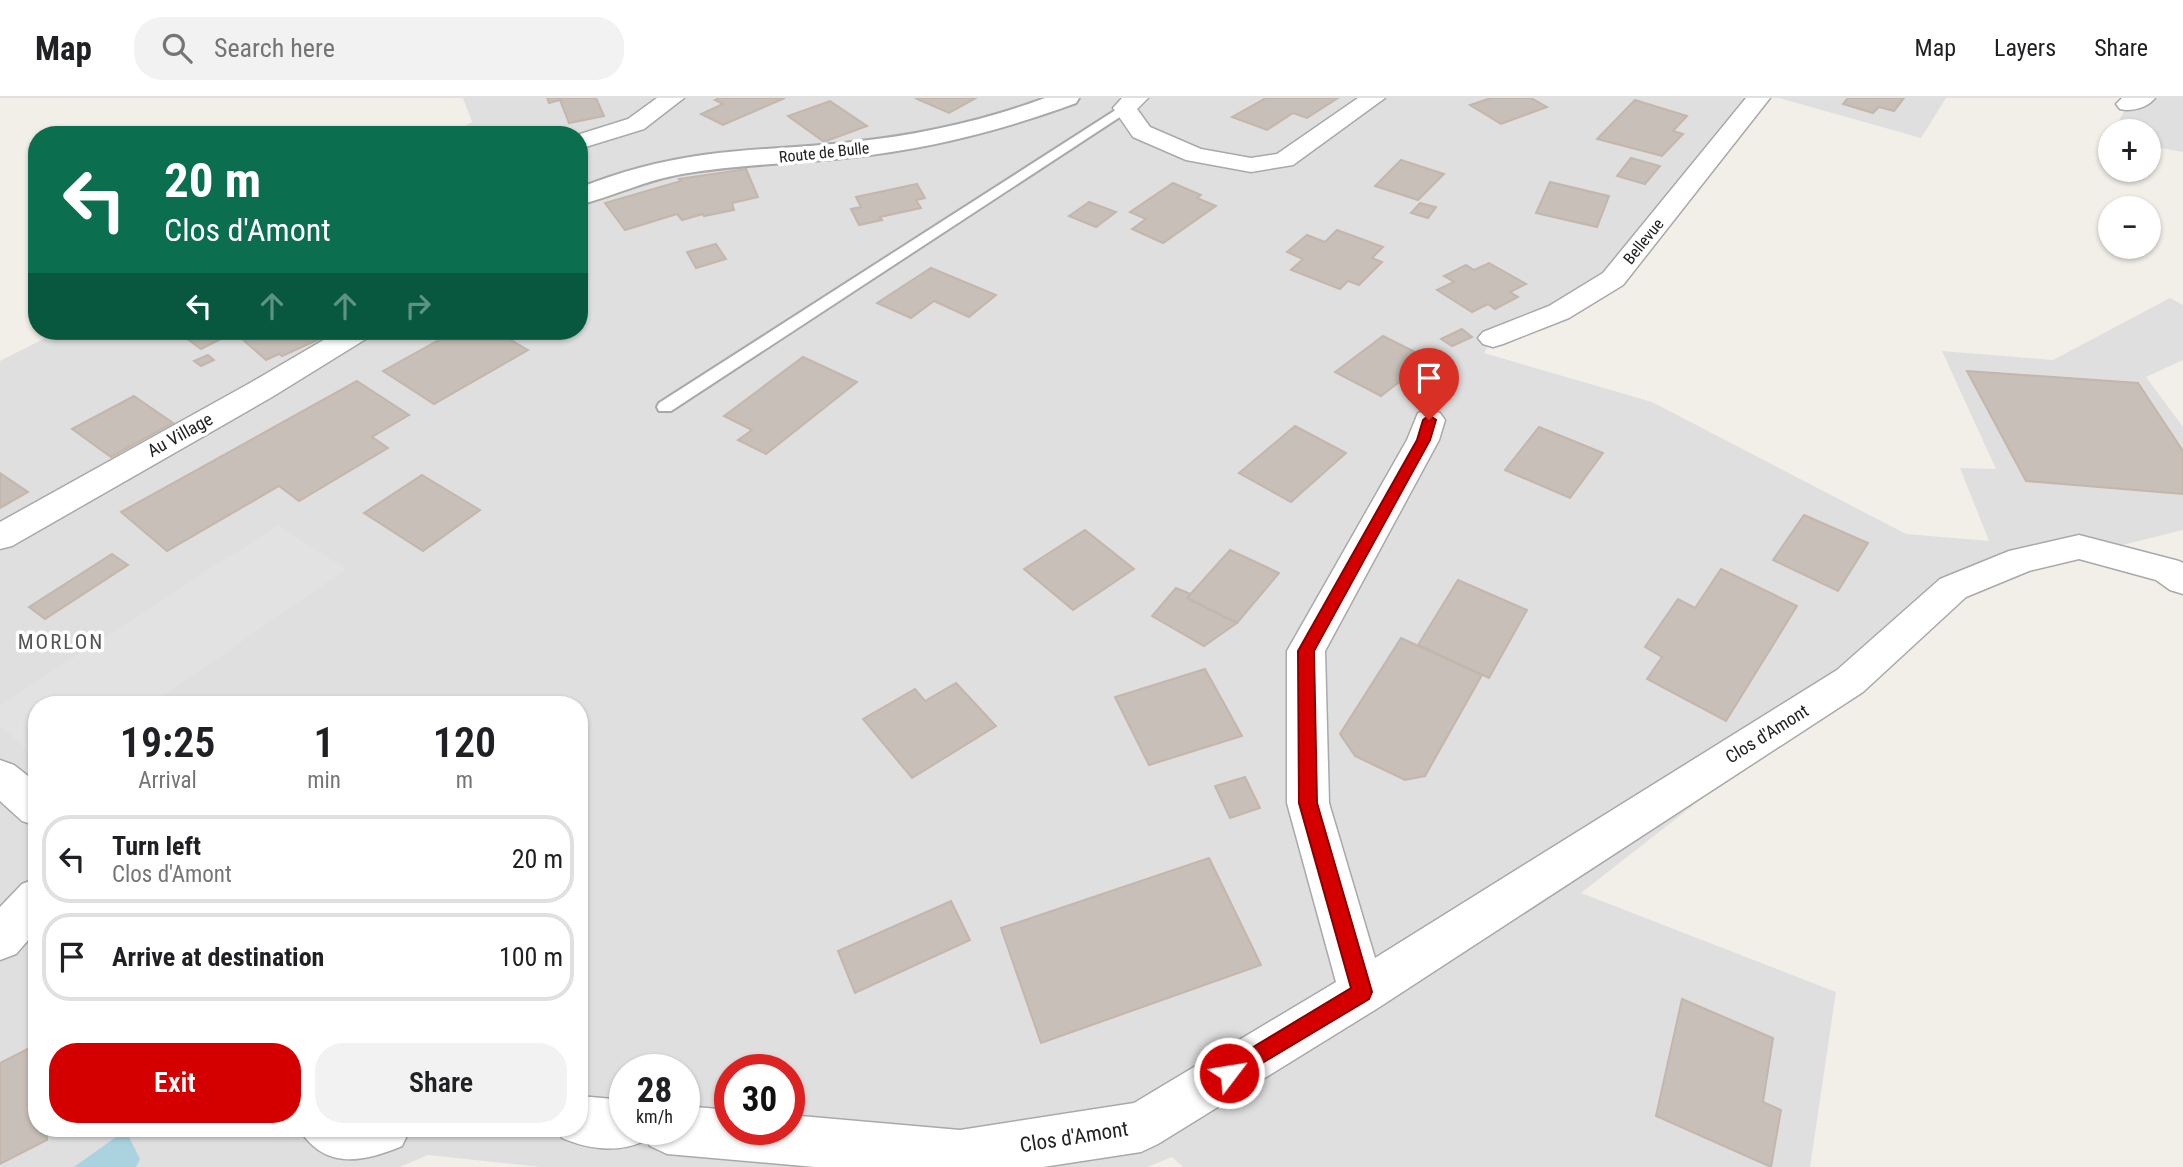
<!DOCTYPE html>
<html lang="en">
<head>
<meta charset="utf-8">
<style>
	body { margin:0; font-family:"Roboto Condensed",sans-serif; background:#f2f2f2; color:#202124; height:100vh; display:flex; flex-direction:column; font-size:26px; white-space:nowrap }
	* { box-sizing:border-box; margin:0 }
	p { font-size:23px; color:#757577 }
	.icon { flex:none; width:38px; height:38px; fill:none; stroke:currentColor; stroke-width:2; stroke-linecap:round; stroke-linejoin:round }
	.map { position:relative; flex:1; overflow:hidden }
	.details { position:absolute; left:28px; top:598px; width:560px; height:441px; display:flex; flex-direction:column; background:#fff; border-radius:28px; box-shadow:0 2px 5px #0004 }
	.details>* { flex:none }
	.hud { position:absolute; left:28px; top:28px; width:560px; height:214px; border-radius:28px; box-shadow:0 2px 5px #0004; background:#0b6e4f; color:#fff; overflow:hidden }
	.tools { position:absolute; left:2098px; top:21px; display:grid; gap:14px }
	.tools a { display:grid; place-items:center; width:63px; height:63px; border-radius:50%; background:#fff; box-shadow:0 2px 5px #0004; font-size:35px }
	.speed { position:absolute; left:609px; top:956px; display:flex; gap:14px; font-size:35px; font-weight:700; text-align:center }
	.speed>* { display:grid; place-content:center; width:91px; height:91px; border-radius:50%; background:#fff; box-shadow:0 2px 5px #0004; line-height:1 }
	.speed small { font-size:18px; font-weight:400 }
	.speed .limit { border:10px solid #d22; background:#fff; color:#111 }
	.pin { position:absolute; display:grid; place-items:center; width:60px; height:60px; color:#fff; margin:-72px -30px; border-radius:50% 50% 50% 0; rotate:-45deg; box-shadow:0 0 7px #0007 }
	.pin .icon { rotate:45deg }
	.me { position:absolute; width:77px; margin:-38px; rotate:59deg; stroke-linejoin:round; filter:drop-shadow(0 0 5px #0008) }
	.turn { display:flex; align-items:center; gap:24px; height:147px; padding:0 21px; font-size:32px }
	.turn .icon { width:91px; height:91px; stroke-width:2.5 }
	.turn b { display:block; font-size:49px; line-height:60px }
	.lanes { display:flex; align-items:center; height:66px; padding:0 21px; background:#0003; justify-content:center; gap:35px; direction:ltr }
	.lanes .off { opacity:.35 }
	.eta { display:flex; justify-content:space-evenly; align-items:center; height:119px; text-align:center }
	.eta b { font-size:42px; font-weight:600; line-height:49px }
	.cta { display:flex; gap:14px; margin-top:auto; padding:14px 21px }
	.cta a { flex:1; height:80px; border-radius:28px; background:#d40000; color:#fff; font-size:28px; font-weight:600; line-height:80px; text-align:center }
	.cta a+a { background:#f2f2f2; color:#202124 }
	ul { padding:0; list-style:none }
	li { display:flex; align-items:center; gap:21px; height:88px; margin:0 14px 10px; padding:0 7px; border:4px solid #e0e0e0; border-radius:28px }
	li div { flex:1 }
	li b { display:block; font-size:26px }
	li em { font-style:normal }
	header { display:flex; align-items:center; gap:42px; box-sizing:border-box; height:98px; padding:0 35px; background:#fff; border-bottom:2px solid #e0e0e0 }
	header strong { font-size:33px }
	nav { display:flex; gap:38px; margin-inline-start:auto; font-size:24px }
	.search { width:490px; height:63px; background:#f2f2f2; display:flex; align-items:center; gap:18px; box-sizing:border-box; padding:0 24px; border-radius:28px; color:#757577; font-size:26px }
	.map>svg:first-child { display:block }
</style>
</head>
<body>
<header>
<strong>Map</strong>
<div class="search"><svg class="icon" aria-label="search" viewBox="0 0 24 24"><circle cx="10" cy="10" r="6"/><path d="M15 15l6 6"/></svg>Search here</div>
<nav><a>Map</a><a>Layers</a><a>Share</a></nav>
</header>
<div class="map">
<svg width="2183" height="1069" viewBox="0 0 2183 1069">
	<rect width="100%" height="100%" fill="#f2efe9"/>
	<g fill="#e0dfdf" fill-rule="evenodd">
		<path d="M463 0H1758L1613 181 1493 240 1484 255 1652 304 1906 436 1989 443 1960 370 1996 371 1942 253 2053 262 2170 200 2183 207V262L2146 279 2183 329V432L2005 476 1947 509 1581 795 1836 894 1810 1069H1183L1172 1059 1147 1069H541L428 1057 400 1069H0V263L59 233H579V37H448L472 24ZM37 607H579V1031H37ZM625 971H684V1031H625ZM730 971H789V1031H730Z"/>
		<polygon points="1779,0 1946,0 1921,40"/>
		<polygon points="2132,0 2183,0 2183,54 2149,48 2149,33 2113,33"/>
	</g>
	<polygon fill="#e2e2e2" points="278,427 346,471 150,607 37,607 37,660 0,628 0,607"/>
	<polygon fill="#aad3df" points="122,1037 129,1039 140,1061 136,1069 74,1069 116,1039"/>
	<g fill="#c7bfb8" stroke="#c4b6ab" stroke-width="2">
		<polygon points="547,0 596,0 604,18 569,25 560,2 549,5"/>
		<polygon points="719,0 785,0 723,27 701,16 723,6 715,2"/>
		<polygon points="915,0 976,0 949,15"/>
		<polygon points="1266,0 1338,0 1307,20 1293,15 1267,32 1232,19"/>
		<polygon points="1491,0 1531,0 1547,9 1501,26 1470,7"/>
		<polygon points="1848,0 1847,0 1904,0 1894,13 1879,9 1873,15 1843,6"/>
		<polygon points="1635,2 1687,18 1673,33 1683,36 1662,58 1597,41"/>
		<polygon points="830,3 867,28 824,44 788,18"/>
		<polygon points="1631,60 1660,68 1645,86 1617,78"/>
		<polygon points="1401,62 1444,76 1418,102 1375,88"/>
		<polygon points="746,71 758,99 732,105 734,112 704,118 703,116 682,122 677,116 625,132 605,105 681,83 679,81"/>
		<polygon points="1550,84 1609,98 1597,129 1536,115"/>
		<polygon points="1173,85 1201,97 1197,100 1216,108 1163,145 1132,131 1146,121 1130,114"/>
		<polygon points="917,86 925,100 916,102 921,110 880,119 882,122 859,127 851,111 861,109 856,99"/>
		<polygon points="1089,104 1116,114 1096,129 1069,118"/>
		<polygon points="1420,105 1436,109 1428,120 1411,115"/>
		<polygon points="1337,132 1383,149 1372,160 1382,164 1359,187 1348,183 1340,191 1291,172 1303,161 1287,154 1307,137 1325,144"/>
		<polygon points="716,146 726,161 696,170 687,154"/>
		<polygon points="1489,165 1526,186 1510,194 1518,199 1495,211 1488,206 1472,214 1437,192 1454,184 1444,178 1466,167 1474,172"/>
		<polygon points="931,170 996,197 969,219 934,203 911,220 877,205"/>
		<polygon points="1462,231 1472,239 1452,248 1441,241"/>
		<polygon points="200,233 222,233 229,237 201,251 186,240"/>
		<polygon points="233,233 337,233 282,258 279,256 266,262"/>
		<polygon points="455,233 495,233 528,252 434,306 383,273"/>
		<polygon points="1383,238 1429,261 1381,298 1335,274"/>
		<polygon points="208,257 214,262 201,268 194,263"/>
		<polygon points="803,259 857,284 766,356 738,342 752,332 724,318"/>
		<polygon points="1967,273 2138,285 2183,353 2183,396 2026,383"/>
		<polygon points="357,283 409,317 372,339 388,350 299,403 279,388 167,453 121,414"/>
		<polygon points="134,298 173,325 111,359 72,331"/>
		<polygon points="1295,328 1346,355 1291,404 1239,375"/>
		<polygon points="1539,329 1603,355 1570,400 1505,372"/>
		<polygon points="0,375 28,394 0,410"/>
		<polygon points="422,377 480,412 423,453 364,415"/>
		<polygon points="1804,417 1868,445 1838,493 1773,462"/>
		<polygon points="1085,432 1134,471 1073,512 1024,471"/>
		<polygon points="1230,452 1279,475 1237,525 1187,500"/>
		<polygon points="112,456 128,467 45,521 29,509"/>
		<polygon points="1721,471 1797,508 1726,623 1647,581 1662,559 1645,549 1678,501 1695,510"/>
		<polygon points="1458,482 1527,512 1489,580 1418,547"/>
		<polygon points="1176,490 1191,496 1187,500 1237,525 1204,548 1152,518"/>
		<polygon points="1401,540 1482,577 1425,678 1405,682 1355,658 1340,636"/>
		<polygon points="1205,571 1242,638 1149,667 1115,599"/>
		<polygon points="956,585 996,628 912,680 863,621 915,591 925,603"/>
		<polygon points="1245,679 1260,710 1230,720 1215,688"/>
		<polygon points="1209,760 1261,867 1041,945 1001,830"/>
		<polygon points="951,803 970,842 855,895 838,853"/>
		<polygon points="1682,901 1773,940 1763,1004 1781,1012 1771,1069 1656,1018"/>
		<polygon points="35,947 37,1031 46,1031 47,1042 0,1066 0,965"/>
	</g>
	<g fill="none" stroke-linecap="round" stroke-linejoin="round">
		<g stroke="#a9a9a9" stroke-width="4">
			<polygon id="service" points="1125,6 1131,10 1129,13 671,313 659,313 657,309 659,305"/>
		</g>
		<g stroke="#a9a9a9" stroke-width="3">
			<g id="minor">
				<polygon points="657,0 684,0 644,31 579,51 577,37 628,21"/>
				<polygon points="1122,0 1148,0 1137,11 1150,29 1201,51 1251,60 1277,56 1358,0 1385,0 1293,67 1251,74 1186,62 1133,39 1113,10"/>
				<polygon points="1746,0 1770,0 1623,187 1569,220 1503,246 1493,249 1483,246 1478,240 1483,234 1549,208 1603,175"/>
				<path d="M2155 0C2147 10 2131 14 2120 11L2116 6 2122 0Z"/>
				<polygon points="339,233 374,233 369,239 272,299 12,448 0,451 0,424 250,285"/>
				<path d="M1429 312 1440 315 1445 322 1439 342 1325 553 1329 705 1375 860 1837 572 1940 481 2009 453 2079 437 2179 463 2183 465V496L2170 492 2156 482 2079 461 2029 473 1966 499 1863 594 1378 910 1158 1046 1141 1054 1043 1069H815L667 1056 650 1048 645 1038 642 1044C617 1055 587 1051 562 1040L558 1031H579V998L625 1002V1031H684V1008L730 1012V1031H789V1017L960 1032 1134 1005 1336 884 1287 705V553L1407 342 1418 315Z"/>
				<polygon points="0,662 14,667 37,685 37,728 22,723 0,703"/>
				<polygon points="37,780 37,832 16,856 0,862 0,809 22,786"/>
				<path d="M299 1031H410L402 1048C357 1067 323 1069 299 1031Z"/>
			</g>
		</g>
		<g stroke="#a9a9a9" stroke-width="4">
			<path id="tertiary" d="M1045 0H1079L1076 5C1003 32 929 51 852 59 795 66 738 66 682 76 646 82 614 98 579 107V90C619 74 660 63 703 57 753 50 803 50 852 44 918 37 983 23 1045 0Z"/>
		</g>
		<use href="#service" fill="#fff" fill-rule="evenodd"/>
		<use href="#minor" fill="#fff" fill-rule="evenodd"/>
		<use href="#tertiary" fill="#fff" fill-rule="evenodd"/>
	</g>
	<polygon fill="#d40000" stroke="#8a0000" stroke-width="2" points="1429,317 1436,322 1430,342 1314,553 1317,705 1372,894 1369,901 1229,985 1222,982 1219,975 1222,968 1351,890 1299,705 1298,553 1417,342 1423,322"/>
	<g text-anchor="middle" stroke-width="7" stroke-linejoin="round" paint-order="stroke">
		<g font-size="16" fill="#222" stroke="#fff">
			<text transform="translate(824 54) rotate(-6)" y="6">Route de Bulle</text>
			<text transform="translate(1643 143) rotate(-51)" y="6">Bellevue</text>
		</g>
		<g font-size="18" fill="#222" stroke="#fff">
			<text transform="translate(180 337) rotate(-29)" y="6">Au Village</text>
			<text transform="translate(1767 636) rotate(-32)" y="6">Clos d'Amont</text>
		</g>
		<g font-size="21" letter-spacing="2" fill="#555" stroke="#fff">
			<text x="61" y="551">MORLON</text>
		</g>
		<g font-size="21" fill="#222" stroke="#fff">
			<text transform="translate(1074 1039) rotate(-9)" y="7">Clos d'Amont</text>
		</g>
	</g>
</svg>
<div class="tools">
<a>+</a>
<a>−</a>
</div>
<div class="speed"><div>28<small>km/h</small></div><div class="limit">30</div></div>
<div class="pin" style="left:1429px;top:322px;background:#d93025"><svg class="icon" aria-label="arrive" viewBox="0 0 24 24"><path d="M6 21V4h12l-3 4 3 4H6"/></svg></div>
<svg class="me" style="left:1229px;top:975px" viewBox="-20 -20 40 40"><circle r="17" fill="#d40000" stroke="#fff" stroke-width="3"/><path d="M0-11L8 9 0 5-8 9z" fill="#fff"/></svg>
<div class="hud">
<div class="turn"><svg class="icon" aria-label="left" viewBox="0 0 24 24"><path d="M17 20v-9H6M10 6l-5 5 5 5"/></svg><div><b>20 m</b>Clos d'Amont</div></div>
<div class="lanes"><svg class="icon" aria-label="left" viewBox="0 0 24 24"><path d="M17 20v-9H6M10 6l-5 5 5 5"/></svg><svg class="icon off" aria-label="ahead" viewBox="0 0 24 24"><path d="M12 20V5M6 11l6-6 6 6"/></svg><svg class="icon off" aria-label="ahead" viewBox="0 0 24 24"><path d="M12 20V5M6 11l6-6 6 6"/></svg><svg class="icon off" aria-label="right" viewBox="0 0 24 24"><path d="M7 20v-9h11M14 6l5 5-5 5"/></svg></div>
</div>
<section class="details">
<div class="eta">
<div><b>19:25</b><p>Arrival</p></div>
<div><b>1</b><p>min</p></div>
<div><b>120</b><p>m</p></div>
</div>
<ul>
<li><svg class="icon" aria-label="left" viewBox="0 0 24 24"><path d="M17 20v-9H6M10 6l-5 5 5 5"/></svg><div><b>Turn left</b><p>Clos d'Amont</p></div><em>20 m</em></li>
<li><svg class="icon" aria-label="arrive" viewBox="0 0 24 24"><path d="M6 21V4h12l-3 4 3 4H6"/></svg><div><b>Arrive at destination</b></div><em>100 m</em></li>
</ul>
<div class="cta"><a>Exit</a><a>Share</a></div>
</section>
</div>
</body>
</html>
